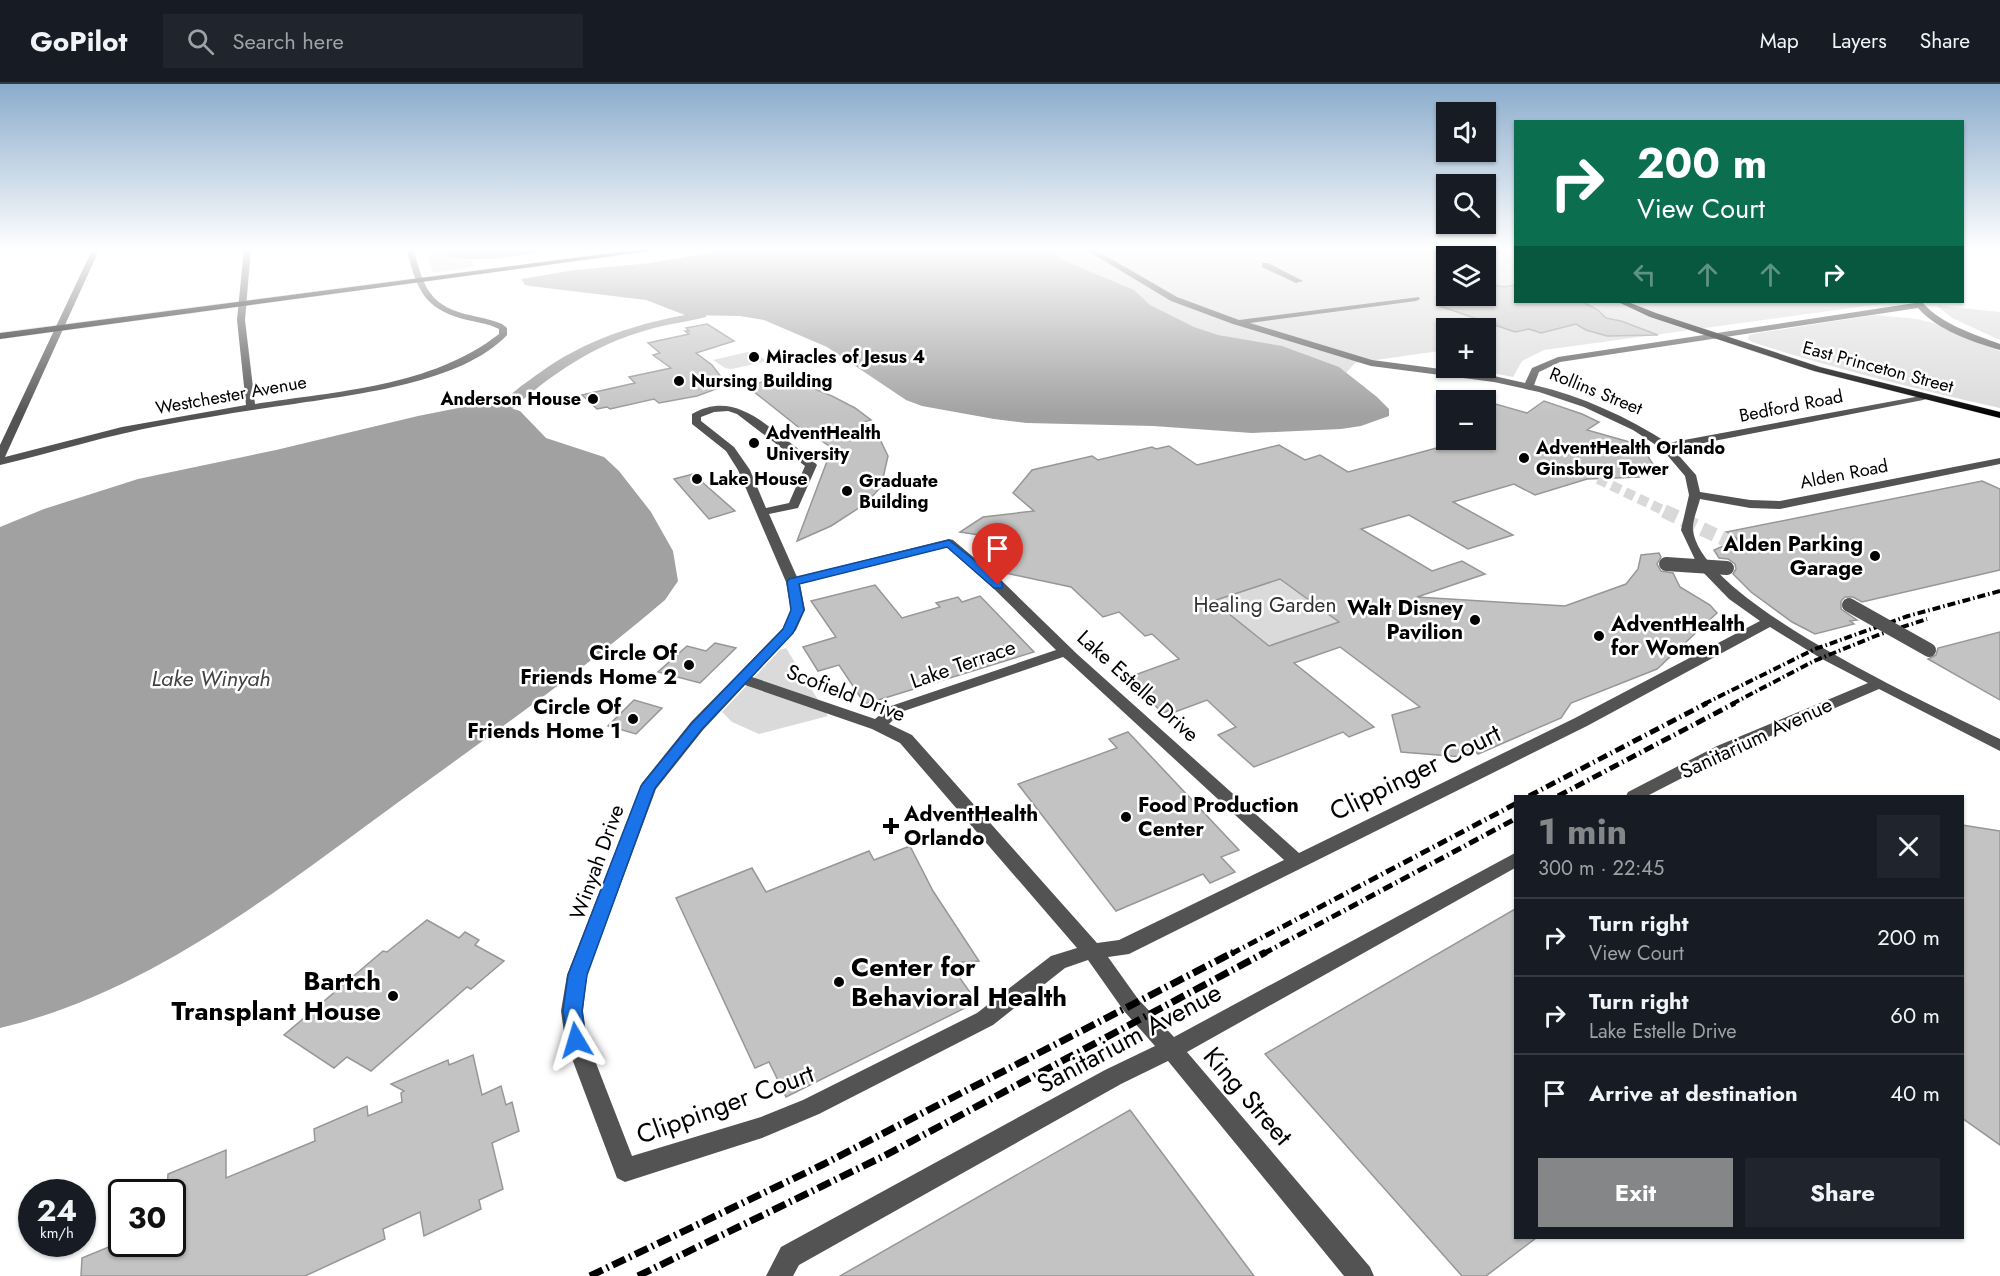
<!DOCTYPE html>
<html lang="en">
<head>
<meta charset="utf-8">
<style>
	body { margin:0; font-family:Jost,sans-serif; background:#20242c; color:#f1f3f6; height:100vh; display:flex; flex-direction:column; font-size:22px; white-space:nowrap }
	* { box-sizing:border-box; margin:0 }
	p { font-size:20px; color:#9ea1a6 }
	.icon { flex:none; width:33px; height:33px; fill:none; stroke:currentColor; stroke-width:2; stroke-linecap:round; stroke-linejoin:round }
	.map { position:relative; flex:1; overflow:hidden }
	.side { position:absolute; left:1514px; top:711px; width:450px; height:444px; display:flex; flex-direction:column; background:#171b24; border-radius:0px; box-shadow:0 2px 4px #0004 }
	.side>* { flex:none }
	.hud { position:absolute; left:1514px; top:36px; width:450px; height:183px; border-radius:0px; box-shadow:0 2px 4px #0004; background:#0b6e4f; color:#fff; overflow:hidden }
	.buttons { position:absolute; left:1436px; top:18px; display:grid; gap:12px }
	.buttons a { display:grid; place-items:center; width:60px; height:60px; border-radius:0px; background:#171b24; box-shadow:0 2px 4px #0004; font-size:30px }
	.speed { position:absolute; left:18px; top:1095px; display:flex; gap:12px; font-size:30px; font-weight:700; text-align:center }
	.speed>* { display:grid; place-content:center; width:78px; height:78px; border-radius:50%; background:#171b24; box-shadow:0 2px 4px #0004; line-height:1 }
	.speed small { font-size:15px; font-weight:400 }
	.speed .limit { border:3px solid #111; border-radius:9px; background:#fff; color:#111 }
	.pin { position:absolute; display:grid; place-items:center; width:51px; height:51px; color:#fff; margin:-62px -26px; border-radius:50% 50% 50% 0; rotate:-45deg; box-shadow:0 0 6px #0007 }
	.pin .icon { rotate:45deg }
	.me { position:absolute; width:66px; margin:-33px; rotate:353deg; stroke-linejoin:round; filter:drop-shadow(0 0 4px #0008) }
	.turn { display:flex; align-items:center; gap:21px; height:126px; padding:0 24px; font-size:27px }
	.turn .icon { width:78px; height:78px; stroke-width:2.5 }
	.turn b { display:block; font-size:42px; line-height:51px }
	.lanes { display:flex; align-items:center; height:57px; padding:0 24px; background:#0003; justify-content:center; gap:30px; direction:ltr }
	.lanes .off { opacity:.35 }
	.round { display:grid; place-items:center; flex:none; width:63px; height:63px; border-radius:0px; background:#20242c }
	.summary { display:flex; align-items:center; justify-content:space-between; height:102px; padding:0 24px }
	h1 { font-size:36px; font-weight:700; line-height:45px; color:#858687 }
	.cta { display:flex; gap:12px; margin-top:auto; padding:12px 24px }
	.cta a { flex:1; height:69px; border-radius:0px; background:#858687; color:#fff; font-size:24px; font-weight:700; line-height:69px; text-align:center }
	.cta a+a { background:#20242c; color:#f1f3f6 }
	ul { padding:0; list-style:none }
	li { display:flex; align-items:center; gap:18px; height:78px; padding:0 24px; border-top:2px solid #363941 }
	li div { flex:1 }
	li b { display:block; font-size:22px }
	li em { font-style:normal }
	header { display:flex; align-items:center; gap:36px; box-sizing:border-box; height:84px; padding:0 30px; background:#171b24; border-bottom:2px solid #363941 }
	header strong { font-size:28px }
	nav { display:flex; gap:33px; margin-inline-start:auto; font-size:21px }
	.search { width:420px; height:54px; background:#20242c; display:flex; align-items:center; gap:15px; box-sizing:border-box; padding:0 21px; border-radius:0px; color:#9ea1a6; font-size:22px }
	.map>svg:first-child { display:block }
</style>
</head>
<body>
<header>
<strong>GoPilot</strong>
<div class="search"><svg class="icon" aria-label="search" viewBox="0 0 24 24"><circle cx="10" cy="10" r="6"/><path d="M15 15l6 6"/></svg>Search here</div>
<nav><a>Map</a><a>Layers</a><a>Share</a></nav>
</header>
<div class="map">
<svg width="2000" height="1192" viewBox="0 0 2000 1192">
	<rect width="100%" height="100%" fill="#fff"/>
	<g fill="#dadada" fill-rule="evenodd">
		<polygon points="517,164 469,172 474,183 433,189 425,165"/>
		<path d="M1515 164V218H1895L1544 266 1522 277 1513 293 1477 286 1491 282 1485 279V244H1446V266L1355 279 1346 289 1366 304 1200 256 1025 165ZM1446 172H1485V212H1446Z"/>
		<polygon points="1904,218 2000,228 2000,256 1952,234 1936,221"/>
		<path d="M1875 231 1917 235 1933 239 2000 267V324C1916 305 1833 284 1752 258L1748 255 1749 251 1758 249Z"/>
		<polygon points="752,267 767,277 732,285 725,284 713,276"/>
		<polygon points="1238,465 1329,531 1358,531 1269,562 1168,481"/>
		<polygon points="786,564 828,632 759,650 732,638 722,628 780,566"/>
	</g>
	<g fill="#a1a1a1">
		<path d="M445 164H565C525 170 486 180 446 172Z"/>
		<polygon points="734,164 1052,164 1062,176 1134,206 1150,221 1194,243 1218,251 1282,262 1339,283 1377,313 1389,325 1389,332 1361,342 1341,345 1252,349 1153,342 1027,339 994,335 922,322 906,316 827,263 764,236 740,232 685,231 646,216 530,202 525,201 521,195 575,186 651,179"/>
		<path d="M498 320 520 327 546 354 604 373 619 387 651 428 673 467 678 497 665 516C582 587 492 650 404 714 280 804 152 908 0 944V443L44 425 138 395 276 366 418 332 473 321Z"/>
	</g>
	<g fill="none" stroke-linecap="round" stroke-linejoin="round">
		<path fill="#a1a1a1" fill-rule="evenodd" d="M702 228 706 229V233C687 238 666 240 647 246 594 261 553 289 512 325L507 326 500 322C509 310 523 301 535 292 586 254 641 238 702 228Z"/>
	</g>
	<g fill="#c3c3c3" stroke="#979797" stroke-width="1.5" fill-rule="evenodd">
		<polygon points="1485,199 1504,203 1515,201 1515,218 1583,218 1598,226 1606,234 1621,237 1658,251 1607,252 1586,246 1576,240 1541,249 1529,245 1515,248 1437,221 1449,218 1436,214 1437,212 1485,212"/>
		<polygon points="707,240 734,257 696,269 712,281 727,301 697,312 659,319 654,315 610,325 607,323 597,325 582,311 635,299 629,293 671,284 653,271 660,269 648,259 689,250 685,247 689,247 686,244"/>
		<polygon points="770,295 812,304 832,312 855,324 871,336 863,338 876,347 888,372 881,403 865,420 831,442 797,457 832,364 816,353 812,354 748,303"/>
		<path d="M1485 317 1527 329 1544 317 1582 330 1599 338 1587 346 1633 359 1647 371 1656 385 1640 393 1587 395 1535 411 1514 400 1453 418 1513 451 1468 465 1409 431 1361 445 1432 487 1462 477 1485 490 1417 513 1565 522 1626 500 1638 485 1641 471 1659 469 1661 473 1657 480 1661 487 1673 489 1680 503 1710 521 1717 529 1657 585 1571 619 1561 634 1478 670 1475 667 1463 673 1401 668 1392 631 1420 623 1340 563 1294 579 1374 643 1349 653 1343 648 1254 683 1218 651 1236 643 1207 616 1172 629 1170 626 1163 629 1147 614 1141 616 1121 596 1179 575 1152 550 1145 552 1119 528 1103 533 1071 503 1001 488 1010 473 987 469 991 463 981 461 986 452 960 448 983 433 1034 427 1013 409 1032 386 1092 372 1098 376 1152 363 1156 365 1169 362 1197 381 1279 361 1305 376 1320 371 1348 388 1455 359 1460 356H1485ZM1280 495 1339 538 1269 562 1213 517Z"/>
		<polygon points="693,390 735,427 709,435 674,395"/>
		<polygon points="1982,397 2000,405 2000,486 1862,518 1853,513 1845,513 1841,517 1841,525 1857,536 1850,537 1854,540 1815,550 1792,538 1751,508 1733,490 1736,485 1735,480 1728,475 1719,474 1714,466 1738,455 1726,448"/>
		<polygon points="875,501 902,534 940,523 936,519 958,513 962,518 980,512 1034,568 865,620 839,581 818,587 803,563 836,553 811,517"/>
		<polygon points="2000,548 2000,616 1928,575 1936,571 1938,564"/>
		<polygon points="715,559 736,564 700,599 658,588 687,562 706,567"/>
		<polygon points="634,616 662,624 636,650 608,642"/>
		<polygon points="1128,648 1239,766 1221,773 1235,788 1210,799 1203,790 1116,827 1018,700 1117,664 1109,655"/>
		<polygon points="1962,741 2000,747 2000,1061 1962,1034"/>
		<polygon points="910,762 933,807 979,877 949,879 977,918 786,1013 769,978 755,984 676,814 752,784 766,808 869,767 874,776"/>
		<polygon points="1515,825 1515,1154 1536,1154 1486,1192 1462,1192 1265,970"/>
		<polygon points="427,836 459,854 465,848 479,856 475,861 504,877 471,905 467,903 371,987 347,973 334,984 284,951 383,867 387,868"/>
		<polygon points="473,971 482,1011 501,1002 506,1021 512,1018 519,1047 492,1059 503,1105 479,1116 481,1125 424,1152 420,1128 383,1145 385,1155 305,1192 81,1192 82,1174 116,1160 172,1160 172,1108 167,1108 168,1090 226,1066 226,1094 315,1057 314,1045 367,1022 368,1032 402,1018 401,1009 404,1007 391,1000 448,976 449,981"/>
		<polygon points="1130,1026 1254,1192 840,1192"/>
	</g>
	<g fill="none" stroke-linecap="round" stroke-linejoin="round">
		<polyline stroke="#d9d9d9" stroke-width="10" stroke-dasharray="10 5" stroke-linecap="butt" points="1598,395 1667,428"/>
		<polyline stroke="#d9d9d9" stroke-width="14" stroke-dasharray="14 7" stroke-linecap="butt" points="1664,427 1730,458"/>
		<g stroke="#dbdbdb" stroke-width="1">
			<g id="major">
				<polygon points="649,164 672,164 0,255 0,249"/>
				<polygon points="1618,218 1628,218 1656,229 1820,283 2000,328 2000,334 1814,287 1650,233"/>
			</g>
		</g>
		<g fill="#535353" fill-rule="evenodd">
			<path d="M93 164H100L5 373 122 343 246 321 237 236 244 164H251L245 236 255 320C337 307 431 303 499 250V245C487 239 475 238 463 235 421 223 417 203 406 164H413C423 199 427 220 465 230 478 233 490 235 502 240L507 244V251C462 299 357 310 294 320 250 326 207 333 164 341 108 351 55 368 0 381V361Z"/>
			<path d="M1083 164H1092L1177 213 1239 236 1419 213 1420 215 1416 217 1250 239 1372 276 1494 292 1525 299 1532 284 1558 273 1915 219 1914 218H1922C1941 240 1973 250 2000 260V266C1973 258 1937 246 1918 224L1560 278 1539 288 1534 301C1582 312 1627 333 1668 359L1926 311V315L1923 316 1673 365 1696 391 1700 408 1750 416 1780 417 2000 374V380L1780 425 1750 424 1700 415C1698 424 1692 437 1693 446 1701 518 1937 623 2000 655V667L1879 605 1729 670 1647 712H1626L1628 708 1717 662 1868 599 1822 575 1770 543 1587 642 1129 870 1108 873 1138 915 1174 953 1515 769V784L1187 968 1370 1183 1374 1192H1344L1168 977 1121 1000 799 1181 793 1192H766L781 1163 1105 986 1155 962 1124 927 1088 876 1065 884 993 941 819 1030 762 1054 625 1098 617 1094 565 956 561 927 567 891 642 699 691 638 783 544 791 526 786 498 738 386 726 367 692 340V330C728 309 756 332 784 354 795 363 808 371 817 381L798 424 769 430 797 493 949 455 953 456 1003 498 1077 570 1299 769 1575 634 1760 537 1729 515 1699 484 1681 446 1689 411 1685 392 1662 365 1633 346 1584 323 1539 308 1494 298 1371 282 1233 240 1171 217ZM714 328 728 327 737 330 805 382 789 419 766 424 750 386 734 363 701 337V333ZM947 463 993 504 1056 566 891 622 875 635 752 593 796 546 805 526 800 500ZM1063 573 1067 576 1284 776 1119 856 1097 859 912 651 889 640 901 628ZM745 601 872 645 900 659 1077 864 1051 872 977 929 803 1016 761 1033 632 1072 587 956 583 927 587 891 656 705 703 646Z"/>
			<polygon points="1262,179 1268,179 1303,197 1296,199 1262,183"/>
		</g>
		<use href="#major" fill="#000" fill-rule="evenodd"/>
		<g stroke="#000" stroke-width="4" stroke-dasharray="8 3 1.5 3" stroke-linecap="butt">
			<polyline points="1704,620 1815,565 1908,532 2000,507"/>
			<polyline points="1732,620 1814,577 1878,551 1927,535"/>
		</g>
		<g stroke="#000" stroke-width="5" stroke-dasharray="10 4 1.5 4" stroke-linecap="butt">
			<polyline points="1529,712 1707,619"/>
			<polyline points="1558,712 1735,619"/>
			<polyline points="1231,870 1515,720"/>
			<polyline points="1263,870 1515,735"/>
		</g>
		<g stroke="#000" stroke-width="7" stroke-dasharray="14 4.5 2 4.5" stroke-linecap="butt">
			<polyline points="590,1192 824,1080 1234,868"/>
			<polyline points="638,1192 884,1072 1266,868"/>
		</g>
		<g stroke="#535353" stroke-width="14">
			<polyline points="1666,480 1727,484"/>
			<polyline points="1849,521 1929,566"/>
		</g>
	</g>
	<linearGradient id="sky" x2="0" y2="1"><stop stop-color="#8baccc"/><stop offset="0.5" stop-color="#fff"/><stop offset="1" stop-color="#fff" stop-opacity="0"/></linearGradient>
	<rect width="2000" height="331" fill="url(#sky)"/>
	<polygon fill="#1a73e8" stroke="#114b97" stroke-width="1.5" points="949,456 1002,498 1002,504 994,504 947,463 799,500 804,526 793,549 702,645 655,704 587,891 582,927 586,956 583,962 576,964 569,962 563,927 568,891 641,702 692,639 783,545 791,526 787,498 789,495"/>
	<g fill="#000" stroke="#fff" stroke-width="2">
		<circle cx="754" cy="273" r="6"/>
		<circle cx="679" cy="297" r="6"/>
		<circle cx="593" cy="315" r="6"/>
		<circle cx="754" cy="359" r="6"/>
		<circle cx="1524" cy="374" r="6"/>
		<circle cx="697" cy="395" r="6"/>
		<circle cx="847" cy="407" r="6"/>
		<circle cx="1875" cy="472" r="6"/>
		<circle cx="1475" cy="536" r="6"/>
		<circle cx="1599" cy="552" r="6"/>
		<circle cx="689" cy="581" r="6"/>
		<circle cx="633" cy="635" r="6"/>
		<circle cx="1126" cy="733" r="6"/>
		<path d="M888 733h6v6h6v6h-6v6h-6v-6h-6v-6h6z"/>
		<circle cx="839" cy="898" r="6"/>
		<circle cx="393" cy="912" r="6"/>
	</g>
	<g text-anchor="middle" stroke-width="5" stroke-linejoin="round" paint-order="stroke">
		<g font-size="18" font-weight="bold" fill="#000" stroke="#fff" text-anchor="start">
			<text x="766" y="279">Miracles of Jesus 4</text>
			<text x="691" y="303">Nursing Building</text>
			<text x="581" y="321" text-anchor="end">Anderson House</text>
			<text x="766" y="355">AdventHealth<tspan x="766" dy="21">University</tspan></text>
			<text x="1536" y="370">AdventHealth Orlando<tspan x="1536" dy="21">Ginsburg Tower</tspan></text>
			<text x="709" y="401">Lake House</text>
			<text x="859" y="403">Graduate<tspan x="859" dy="21">Building</tspan></text>
		</g>
		<g font-size="18" fill="#000" stroke="#fff">
			<text transform="translate(1878 283) rotate(15)" y="6">East Princeton Street</text>
			<text transform="translate(1596 307) rotate(22)" y="6">Rollins Street</text>
			<text transform="translate(231 311) rotate(-10)" y="6">Westchester Avenue</text>
			<text transform="translate(1791 322) rotate(-11)" y="6">Bedford Road</text>
			<text transform="translate(1844 390) rotate(-11)" y="6">Alden Road</text>
		</g>
		<g font-size="21" font-weight="bold" fill="#000" stroke="#fff" text-anchor="end">
			<text x="1863" y="467">Alden Parking<tspan x="1863" dy="24">Garage</tspan></text>
			<text x="1463" y="531">Walt Disney<tspan x="1463" dy="24">Pavilion</tspan></text>
			<text x="1611" y="547" text-anchor="start">AdventHealth<tspan x="1611" dy="24">for Women</tspan></text>
			<text x="677" y="576">Circle Of<tspan x="677" dy="24">Friends Home 2</tspan></text>
			<text x="621" y="630">Circle Of<tspan x="621" dy="24">Friends Home 1</tspan></text>
			<text x="1138" y="728" text-anchor="start">Food Production<tspan x="1138" dy="24">Center</tspan></text>
			<text x="904" y="737" text-anchor="start">AdventHealth<tspan x="904" dy="24">Orlando</tspan></text>
		</g>
		<g font-size="21" fill="#313131" stroke="#fff">
			<text x="1265" y="528">Healing Garden</text>
		</g>
		<g font-size="21" fill="#000" stroke="#fff">
			<text transform="translate(963 580) rotate(-19)" y="7">Lake Terrace</text>
			<text transform="translate(1138 602) rotate(42)" y="7">Lake Estelle Drive</text>
			<text transform="translate(846 609) rotate(21)" y="7">Scofield Drive</text>
			<text transform="translate(1756 654) rotate(-25)" y="7">Sanitarium Avenue</text>
			<text transform="translate(597 778) rotate(-70)" y="7">Winyah Drive</text>
		</g>
		<g font-size="22" font-style="italic" fill="#424242" stroke="#fff">
			<text x="211" y="602">Lake Winyah</text>
		</g>
		<g font-size="26" fill="#000" stroke="#fff">
			<text transform="translate(1415 688) rotate(-26)" y="9">Clippinger Court</text>
			<text transform="translate(1129 954) rotate(-28)" y="9">Sanitarium Avenue</text>
			<text transform="translate(1248 1012) rotate(49)" y="9">King Street</text>
			<text transform="translate(725 1020) rotate(-20)" y="9">Clippinger Court</text>
		</g>
		<g font-size="26" font-weight="bold" fill="#000" stroke="#fff" text-anchor="start">
			<text x="851" y="892">Center for<tspan x="851" dy="30">Behavioral Health</tspan></text>
			<text x="381" y="906" text-anchor="end">Bartch<tspan x="381" dy="30">Transplant House</tspan></text>
		</g>
	</g>
</svg>
<div class="buttons">
<a><svg class="icon" aria-label="sound" viewBox="0 0 24 24"><path d="M4 9h4l5-4v14l-5-4H4zM17 9q2 3 0 6"/></svg></a>
<a><svg class="icon" aria-label="search" viewBox="0 0 24 24"><circle cx="10" cy="10" r="6"/><path d="M15 15l6 6"/></svg></a>
<a><svg class="icon" aria-label="layers" viewBox="0 0 24 24"><path d="M12 4l9 5-9 5-9-5zM3 14l9 5 9-5"/></svg></a>
<a>+</a>
<a>−</a>
</div>
<div class="speed"><div>24<small>km/h</small></div><div class="limit">30</div></div>
<div class="pin" style="left:998px;top:501px;background:#d93025"><svg class="icon" aria-label="arrive" viewBox="0 0 24 24"><path d="M6 21V4h12l-3 4 3 4H6"/></svg></div>
<svg class="me" style="left:576px;top:956px" viewBox="-20 -20 40 40"><path d="M0-17L14 15 0 8-14 15z" fill="#1a73e8" stroke="#fff" stroke-width="4"/></svg>
<div class="hud">
<div class="turn"><svg class="icon" aria-label="right" viewBox="0 0 24 24"><path d="M7 20v-9h11M14 6l5 5-5 5"/></svg><div><b>200 m</b>View Court</div></div>
<div class="lanes"><svg class="icon off" aria-label="left" viewBox="0 0 24 24"><path d="M17 20v-9H6M10 6l-5 5 5 5"/></svg><svg class="icon off" aria-label="ahead" viewBox="0 0 24 24"><path d="M12 20V5M6 11l6-6 6 6"/></svg><svg class="icon off" aria-label="ahead" viewBox="0 0 24 24"><path d="M12 20V5M6 11l6-6 6 6"/></svg><svg class="icon" aria-label="right" viewBox="0 0 24 24"><path d="M7 20v-9h11M14 6l5 5-5 5"/></svg></div>
</div>
<section class="side">
<div class="summary"><div><h1>1 min</h1><p>300 m · 22:45</p></div><a class="round"><svg class="icon" aria-label="close" viewBox="0 0 24 24"><path d="M6 6l12 12M18 6L6 18"/></svg></a></div>
<ul>
<li><svg class="icon" aria-label="right" viewBox="0 0 24 24"><path d="M7 20v-9h11M14 6l5 5-5 5"/></svg><div><b>Turn right</b><p>View Court</p></div><em>200 m</em></li>
<li><svg class="icon" aria-label="right" viewBox="0 0 24 24"><path d="M7 20v-9h11M14 6l5 5-5 5"/></svg><div><b>Turn right</b><p>Lake Estelle Drive</p></div><em>60 m</em></li>
<li><svg class="icon" aria-label="arrive" viewBox="0 0 24 24"><path d="M6 21V4h12l-3 4 3 4H6"/></svg><div><b>Arrive at destination</b></div><em>40 m</em></li>
</ul>
<div class="cta"><a>Exit</a><a>Share</a></div>
</section>
</div>
</body>
</html>
